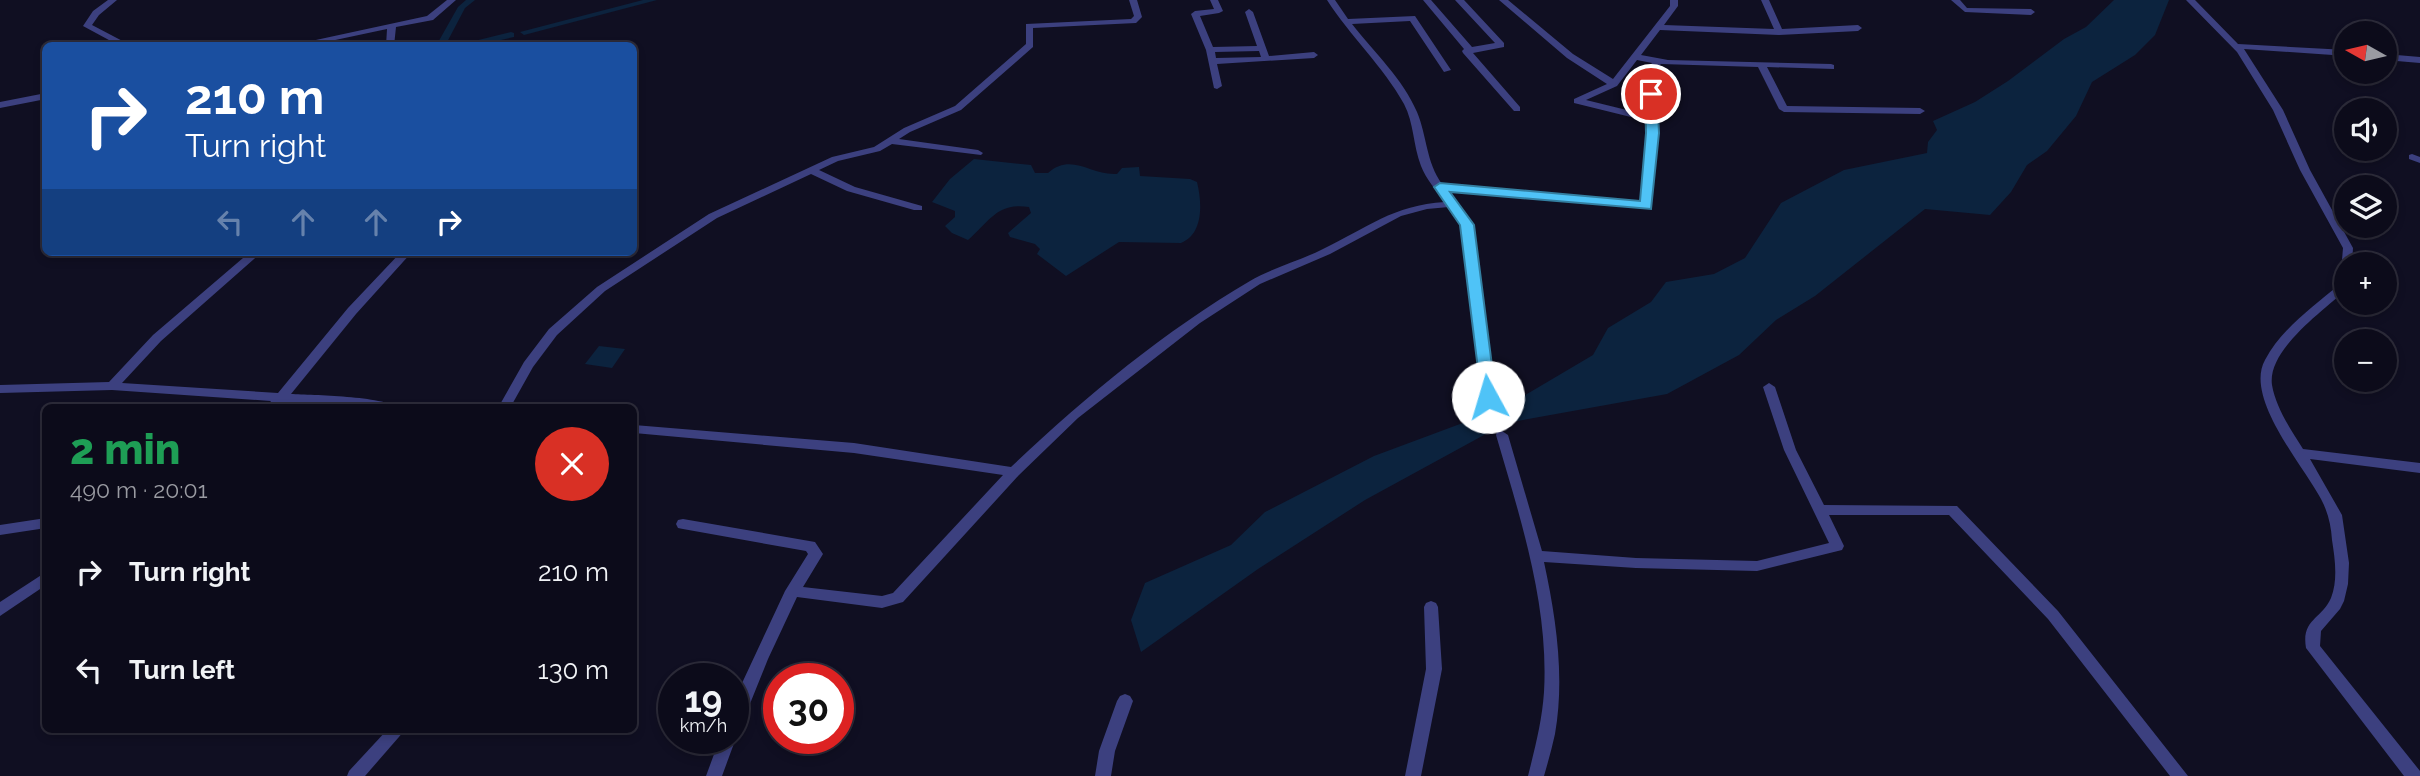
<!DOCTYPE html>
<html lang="en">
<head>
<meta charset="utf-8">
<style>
	body { margin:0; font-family:Raleway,sans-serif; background:#151423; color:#f1f3f6; height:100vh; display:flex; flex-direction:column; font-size:26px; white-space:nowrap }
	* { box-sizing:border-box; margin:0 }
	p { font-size:23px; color:#9a9ba2 }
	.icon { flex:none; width:38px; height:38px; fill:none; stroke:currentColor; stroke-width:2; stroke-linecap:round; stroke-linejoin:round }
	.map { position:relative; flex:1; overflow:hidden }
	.panel { position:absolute; left:42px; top:404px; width:595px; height:329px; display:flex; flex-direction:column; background:#0c0b1a; border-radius:10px; box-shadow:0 4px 10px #0003,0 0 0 2px #2c2b39 }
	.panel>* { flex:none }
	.hud { position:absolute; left:42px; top:42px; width:595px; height:214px; border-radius:10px; box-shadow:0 4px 10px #0003,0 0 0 2px #2c2b39; background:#1a4fa0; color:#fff; overflow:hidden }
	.needle { width:46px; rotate:278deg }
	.controls { position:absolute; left:2334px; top:21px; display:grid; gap:14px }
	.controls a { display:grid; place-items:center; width:63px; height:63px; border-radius:50%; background:#0c0b1a; box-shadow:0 4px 10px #0003,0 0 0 2px #2c2b39; font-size:35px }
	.speed { position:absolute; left:658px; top:663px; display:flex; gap:14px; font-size:35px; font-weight:700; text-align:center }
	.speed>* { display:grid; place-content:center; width:91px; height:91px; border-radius:50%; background:#0c0b1a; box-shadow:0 4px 10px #0003,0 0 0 2px #2c2b39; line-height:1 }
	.speed small { font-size:18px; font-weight:400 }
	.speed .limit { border:10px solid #d22; background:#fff; color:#111 }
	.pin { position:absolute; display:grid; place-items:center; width:60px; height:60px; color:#fff; margin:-30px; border:4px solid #fff; border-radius:50%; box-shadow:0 2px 7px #0007 }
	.me { position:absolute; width:77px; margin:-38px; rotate:354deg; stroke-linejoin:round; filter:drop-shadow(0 0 5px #0008) }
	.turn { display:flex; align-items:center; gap:24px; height:147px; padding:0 28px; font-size:32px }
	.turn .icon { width:91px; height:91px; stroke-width:2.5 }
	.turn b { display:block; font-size:49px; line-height:60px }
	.lanes { display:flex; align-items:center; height:66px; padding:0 28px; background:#0003; justify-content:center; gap:35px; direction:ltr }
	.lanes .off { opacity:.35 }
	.round { display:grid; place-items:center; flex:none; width:74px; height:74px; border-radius:37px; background:#151423 }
	.head { display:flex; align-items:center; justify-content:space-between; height:119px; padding:0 28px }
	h1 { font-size:42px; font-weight:800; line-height:52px; color:#1e9e55 }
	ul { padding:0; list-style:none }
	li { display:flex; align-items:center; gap:21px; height:98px; padding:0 28px }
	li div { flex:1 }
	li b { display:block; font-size:26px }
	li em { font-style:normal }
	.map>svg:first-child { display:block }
</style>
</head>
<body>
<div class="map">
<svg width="2420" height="776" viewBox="0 0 2420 776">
	<rect width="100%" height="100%" fill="#100f22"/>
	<g fill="#0c233e">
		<polygon points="2114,0 2169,0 2155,35 2135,55 2092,82 2076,116 2047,151 2027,165 2011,192 1990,215 1925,209 1815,296 1776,320 1739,355 1667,394 1506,423 1365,500 1258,569 1141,652 1131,620 1145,583 1231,545 1265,512 1374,456 1503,408 1593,355 1608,328 1651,302 1666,282 1714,274 1745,258 1781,203 1844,170 1927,153 1928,142 1937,130 1933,121 1975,102 2008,81 2064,39 2086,27"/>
		<path d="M974 159 1031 165 1035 173H1048C1072 152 1091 176 1117 174L1122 168 1139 167 1140 176 1190 179 1197 182C1202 202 1204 234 1181 243L1119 242 1066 276 1037 254 1040 249 1035 244 1010 237 1008 233 1031 213 1029 207C997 202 990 221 968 240L952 233 945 226 955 217V211L932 202 950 179Z"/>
		<polygon points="599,346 625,349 612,368 585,364"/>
	</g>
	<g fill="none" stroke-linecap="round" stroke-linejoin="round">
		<g fill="#0c233e" fill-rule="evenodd">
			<polygon points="466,0 475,0 465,8 445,46 436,46 458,7"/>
			<polygon points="643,0 657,0 524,35 520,32"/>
			<polygon points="511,32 514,33 514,37 473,46 454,46"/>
		</g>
		<g fill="#3c407f" fill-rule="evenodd">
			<polygon points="108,0 117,0 99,15 92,25 132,46 120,46 83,26 93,11"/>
			<polygon points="447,0 456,0 433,20 396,27 394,46 386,46 387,29 307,46 288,46 427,16"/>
			<polygon points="1129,0 1137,0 1142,17 1136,23 1033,28 1033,47 961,110 910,132 899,139 978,150 983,153 981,155 892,144 880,151 838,161 819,170 855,187 922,206 922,210 914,210 847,191 811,174 717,218 605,291 557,335 533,367 510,408 498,408 524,362 549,329 597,287 709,214 832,157 874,147 904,128 955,106 1026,44 1026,24 1131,19 1134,16"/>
			<path d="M1210 0H1218L1223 11 1219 13 1200 16 1213 47 1257 46 1245 12 1249 9 1253 12 1269 56 1314 52 1318 55 1314 58 1217 64 1222 86 1217 89 1214 88 1206 50 1191 14 1195 11 1214 9ZM1259 51 1261 57 1216 58 1215 52Z"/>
			<path d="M1327 0H1335L1348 19 1415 16 1451 70 1444 72 1410 21 1352 24C1374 52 1403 79 1417 112 1427 136 1426 162 1442 184L1641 202 1647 121 1574 103V99L1607 84 1567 58 1499 0H1508L1573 54 1613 79 1670 6V0H1678V6L1664 25 1774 29 1761 0H1769L1782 29 1858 25 1862 28 1858 31 1779 35 1660 30 1641 55 1668 60 1831 64 1834 65V69L1767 67 1787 106 1920 108 1925 111 1920 114 1784 112 1779 109 1758 67 1661 64 1655 70 1657 133 1650 208 1447 191 1458 202 1472 225 1494 397 1492 400 1488 401 1482 397 1462 225 1449 207 1427 209 1401 216 1330 254 1260 284 1200 323 1078 418 1019 475 903 602 882 608 797 597 768 659 741 726 739 731 733 733V706L743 681 785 591 808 554 806 551 683 529 678 528 676 524 678 520 683 519 815 542 823 554 803 587 882 596 893 593 1003 475 854 453 634 433V425L854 443 1011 467C1084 398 1163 332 1250 281 1272 268 1299 261 1323 249 1367 228 1393 205 1445 202 1436 190 1426 179 1421 166 1413 145 1414 123 1404 104 1383 66 1350 36 1327 0ZM1637 60 1652 63 1647 69V115L1586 100 1617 86Z"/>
			<polygon points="1423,0 1431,0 1472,47 1495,43 1455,0 1464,0 1504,43 1504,47 1473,53 1520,107 1520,111 1514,111 1463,53 1462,51 1464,49"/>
			<polygon points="1951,0 1960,0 1967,8 2031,9 2035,12 2031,15 1965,12"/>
			<path d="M2186 0H2195L2238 44 2347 50V56L2244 49 2283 110 2310 170 2353 248 2352 264H2347V289C2323 311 2267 350 2272 385 2276 408 2291 430 2303 449L2420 463V473L2310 459 2342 515 2349 563 2348 584 2344 601 2340 609 2321 631 2320 646 2420 771V776H2404L2306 648C2301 619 2322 619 2331 598 2338 580 2335 559 2332 540 2331 525 2328 512 2321 499 2303 465 2244 398 2265 360 2281 329 2314 306 2340 284L2343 248 2300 170 2273 110 2237 52Z"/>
			<polygon points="2385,54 2420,57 2420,63 2385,60"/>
			<polygon points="46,93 46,99 0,108 0,102"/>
			<polygon points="2412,154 2420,157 2420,163 2409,159 2409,155"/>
			<path d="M250 252H262L161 341 122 383 278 393 348 308 401 252H412L356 314 291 394C312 395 384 396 398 408H362L284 402 279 408H266L271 401 112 390 0 393V385L109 382 153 335Z"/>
			<path d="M1769 383 1775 387 1796 450 1824 505 1957 506 2058 611 2188 776H2170L2048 619 1949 515H1829L1844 546 1842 550 1757 571 1636 568 1544 562C1556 618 1565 677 1555 734 1552 748 1548 762 1544 776H1528C1535 748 1542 721 1544 692 1549 605 1520 517 1496 435L1497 432 1502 431 1508 435 1542 551 1636 558 1757 561 1829 543 1784 450 1763 387Z"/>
			<polygon points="46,518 46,528 0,535 0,525"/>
			<polygon points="46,572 46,585 0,616 0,602"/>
			<polygon points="1431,601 1436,603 1438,607 1442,669 1421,776 1405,776 1426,669 1424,607 1426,603"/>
			<polygon points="1125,694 1130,696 1133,701 1115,751 1111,776 1095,776 1099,751 1117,701 1120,696"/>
			<polygon points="387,730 405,730 365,776 347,776 349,771"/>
			<polygon points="733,733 736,738 722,776 706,776 720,738 733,738"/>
		</g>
	</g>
	<polygon fill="#4fc3f7" stroke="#337fa1" stroke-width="2" points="1651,90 1657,94 1659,133 1651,209 1450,192 1474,225 1496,397 1494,401 1482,401 1460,225 1434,187 1440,183 1640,201 1646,133 1645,94"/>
</svg>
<div class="controls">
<a><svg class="needle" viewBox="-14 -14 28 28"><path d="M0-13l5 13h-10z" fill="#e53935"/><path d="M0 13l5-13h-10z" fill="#9a9ba2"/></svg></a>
<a><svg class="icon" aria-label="sound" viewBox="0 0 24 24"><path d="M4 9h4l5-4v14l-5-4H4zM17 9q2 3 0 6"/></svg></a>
<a><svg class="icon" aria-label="layers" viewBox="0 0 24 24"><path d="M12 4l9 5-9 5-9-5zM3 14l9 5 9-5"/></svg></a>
<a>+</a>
<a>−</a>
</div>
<div class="speed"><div>19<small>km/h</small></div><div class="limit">30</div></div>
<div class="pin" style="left:1651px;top:94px;background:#d93025"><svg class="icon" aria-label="arrive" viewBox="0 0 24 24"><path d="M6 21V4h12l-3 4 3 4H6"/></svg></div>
<svg class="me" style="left:1488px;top:397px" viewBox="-20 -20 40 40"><circle r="19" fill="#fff"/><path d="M0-13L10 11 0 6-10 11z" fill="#4fc3f7"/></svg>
<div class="hud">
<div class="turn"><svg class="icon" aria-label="right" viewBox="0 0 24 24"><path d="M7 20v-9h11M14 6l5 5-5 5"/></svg><div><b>210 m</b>Turn right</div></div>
<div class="lanes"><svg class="icon off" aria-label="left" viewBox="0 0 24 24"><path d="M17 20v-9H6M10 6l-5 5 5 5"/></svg><svg class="icon off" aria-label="ahead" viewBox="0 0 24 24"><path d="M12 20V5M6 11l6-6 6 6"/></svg><svg class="icon off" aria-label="ahead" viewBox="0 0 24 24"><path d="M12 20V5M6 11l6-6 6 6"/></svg><svg class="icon" aria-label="right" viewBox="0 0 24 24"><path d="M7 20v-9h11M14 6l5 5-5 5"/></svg></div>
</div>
<section class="panel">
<div class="head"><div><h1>2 min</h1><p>490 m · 20:01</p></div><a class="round" style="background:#d93025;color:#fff"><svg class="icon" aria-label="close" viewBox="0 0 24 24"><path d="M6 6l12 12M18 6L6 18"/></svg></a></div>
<ul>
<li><svg class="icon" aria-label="right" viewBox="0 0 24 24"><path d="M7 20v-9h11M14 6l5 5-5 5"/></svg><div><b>Turn right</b></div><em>210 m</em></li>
<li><svg class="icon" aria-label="left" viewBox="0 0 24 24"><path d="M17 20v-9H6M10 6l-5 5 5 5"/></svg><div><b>Turn left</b></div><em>130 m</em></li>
</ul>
</section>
</div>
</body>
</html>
